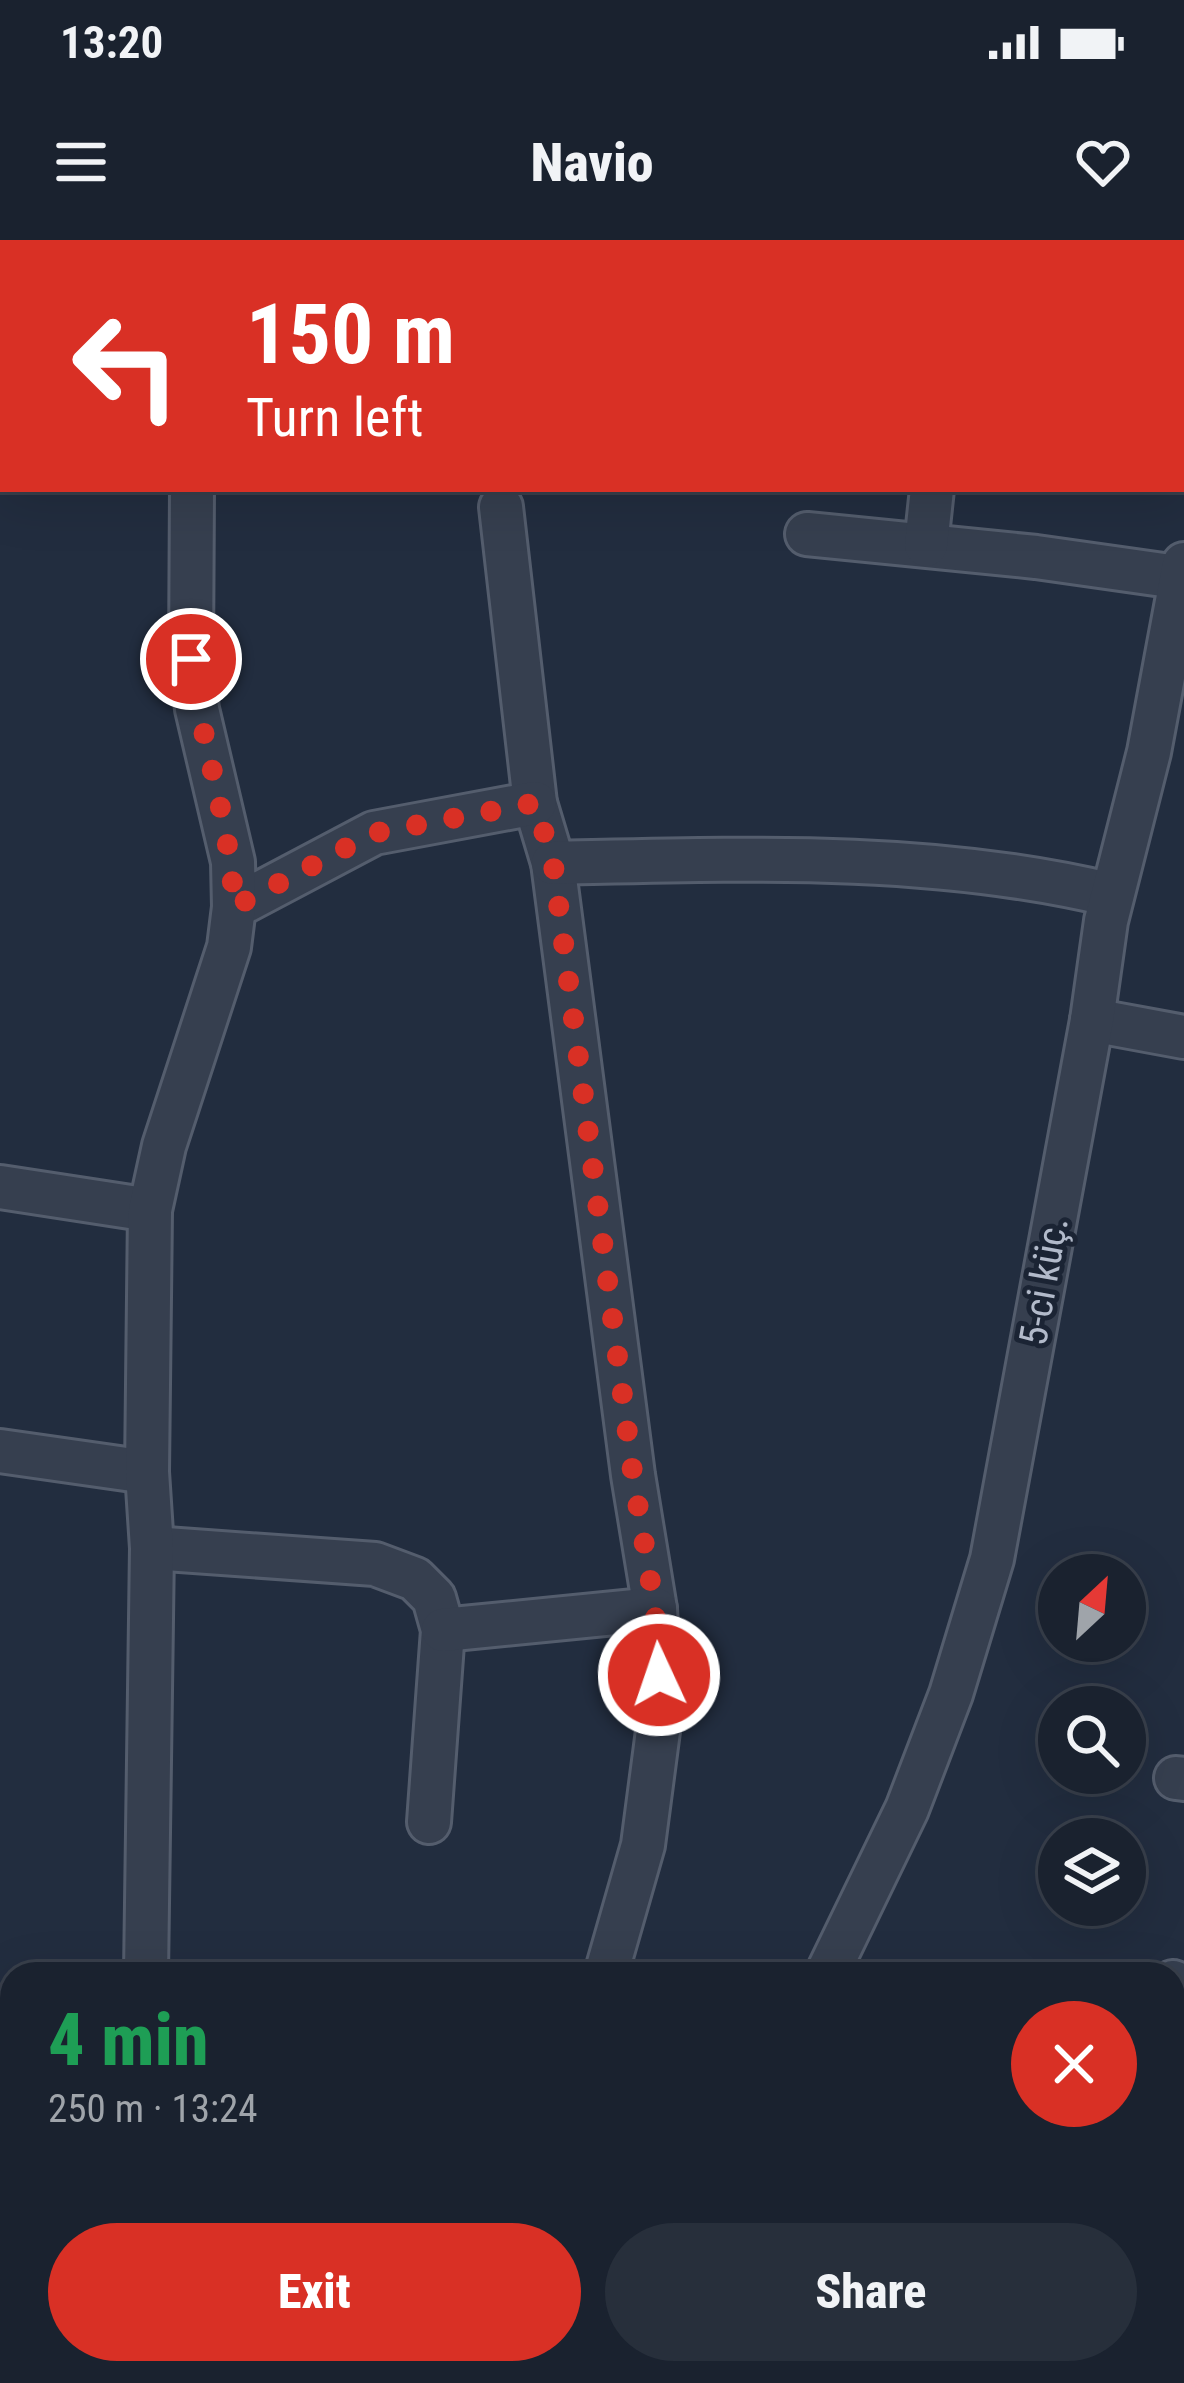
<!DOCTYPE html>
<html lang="en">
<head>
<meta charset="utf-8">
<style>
	body { margin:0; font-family:"Roboto Condensed",sans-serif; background:#272f3b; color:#f1f3f6; height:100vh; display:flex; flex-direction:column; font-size:45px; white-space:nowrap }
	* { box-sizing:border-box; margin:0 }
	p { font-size:39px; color:#9fa4aa }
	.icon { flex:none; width:66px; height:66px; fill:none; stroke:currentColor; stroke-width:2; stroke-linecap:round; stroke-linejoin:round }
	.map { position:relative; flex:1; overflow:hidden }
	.drawer { position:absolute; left:0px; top:1722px; width:1185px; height:423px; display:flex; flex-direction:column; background:#1a222f; border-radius:36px 36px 0 0; box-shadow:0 12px 48px #0002,0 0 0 3px #383f4b }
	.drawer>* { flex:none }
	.banner { position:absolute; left:0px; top:0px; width:1185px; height:252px; box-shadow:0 12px 48px #0002,0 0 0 3px #383f4b; background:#d93025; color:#fff; overflow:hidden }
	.needle { width:78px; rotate:26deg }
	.controls { position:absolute; left:1038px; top:1314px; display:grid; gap:24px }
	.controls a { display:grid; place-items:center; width:108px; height:108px; border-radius:50%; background:#1a222f; box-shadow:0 12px 48px #0002,0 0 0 3px #383f4b; font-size:60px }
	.pin { position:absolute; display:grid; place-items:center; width:102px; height:102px; color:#fff; margin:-51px; border:6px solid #fff; border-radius:50%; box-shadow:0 3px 12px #0007 }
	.me { position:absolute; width:132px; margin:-66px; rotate:357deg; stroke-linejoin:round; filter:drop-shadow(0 0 9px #0008) }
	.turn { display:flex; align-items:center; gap:42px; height:252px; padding:0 48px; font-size:54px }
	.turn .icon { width:156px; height:156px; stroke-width:2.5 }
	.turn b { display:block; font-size:84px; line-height:102px }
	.round { display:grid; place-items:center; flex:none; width:126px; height:126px; border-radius:63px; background:#272f3b }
	.head { display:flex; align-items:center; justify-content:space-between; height:204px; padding:0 48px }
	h1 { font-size:72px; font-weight:800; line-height:90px; color:#1e9e55 }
	.button { display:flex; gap:24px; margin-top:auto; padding:24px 48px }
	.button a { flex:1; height:138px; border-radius:72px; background:#d93025; color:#fff; font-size:48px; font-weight:800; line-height:138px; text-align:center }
	.button a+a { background:#272f3b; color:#f1f3f6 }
	.status { display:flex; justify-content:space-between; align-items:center; height:84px; padding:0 60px; background:#1a222f; direction:ltr }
	.status svg { height:33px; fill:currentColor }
	header { display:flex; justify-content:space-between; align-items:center; height:156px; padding:0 48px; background:#1a222f; font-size:54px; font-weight:800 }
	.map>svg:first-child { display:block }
</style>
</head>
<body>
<div class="status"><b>13:20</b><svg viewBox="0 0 49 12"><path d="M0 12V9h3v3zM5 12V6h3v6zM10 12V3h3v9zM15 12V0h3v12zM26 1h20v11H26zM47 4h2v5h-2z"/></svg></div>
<header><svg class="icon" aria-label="menu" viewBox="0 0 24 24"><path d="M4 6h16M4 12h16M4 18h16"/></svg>Navio<svg class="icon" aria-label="heart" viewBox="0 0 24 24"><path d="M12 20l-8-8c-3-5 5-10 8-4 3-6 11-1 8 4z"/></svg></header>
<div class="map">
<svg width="1184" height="2143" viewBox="0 0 1184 2143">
	<rect width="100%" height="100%" fill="#222d3f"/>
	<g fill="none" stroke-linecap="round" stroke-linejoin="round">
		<g stroke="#545d6d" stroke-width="48">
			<g id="minor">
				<polyline points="936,0 958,3"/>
				<polyline points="118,3 144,0"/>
				<polyline points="197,3 197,0"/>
				<polyline points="0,9 3,9"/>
				<polyline points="1182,36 1184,36"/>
				<polyline points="501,267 535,563 553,623 633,1235 655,1369 661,1468 643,1605 606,1734"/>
				<polyline points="807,294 1036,317 1184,338"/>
				<polyline points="926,305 932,249"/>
				<path d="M553 623C740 619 929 611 1112 655"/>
				<polyline points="234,667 374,593 535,563"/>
				<polyline points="1092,780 1184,797"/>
				<polyline points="0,947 150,970"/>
				<polyline points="0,1211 147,1232"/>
				<polyline points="152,1308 375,1324 415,1339 434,1358 443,1390 429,1582"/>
				<polyline points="443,1390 655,1369"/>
				<polyline points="1176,1538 1184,1539"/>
				<polyline points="146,1734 152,1308 147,1232 150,970 164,906 229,707 234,667 233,622 197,469 191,419 192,249"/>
				<polyline points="827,1734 907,1569 951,1454 992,1319 1092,780 1106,681 1149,512 1184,324"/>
				<polyline points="1173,1742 1184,1746"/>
				<polyline points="0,1884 12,1885"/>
				<polyline points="0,2070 12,2070"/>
				<polyline points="1173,2114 1184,2114"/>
				<polyline points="146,2133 148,2143"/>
				<polyline points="432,2133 434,2143"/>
				<polyline points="686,2133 750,2143"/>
				<polyline points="870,2143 916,2133"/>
			</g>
		</g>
		<use href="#minor" stroke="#363f4f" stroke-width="42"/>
	</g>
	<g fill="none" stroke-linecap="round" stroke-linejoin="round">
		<path stroke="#d93025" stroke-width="21" stroke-dasharray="0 37.8" d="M191 419C201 503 231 583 234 667L374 593 535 563 553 622 633 1235 655 1369 659 1435"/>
	</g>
	<g text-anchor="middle" stroke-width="10" stroke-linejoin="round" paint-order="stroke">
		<g font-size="39" fill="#b2baca" stroke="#1b2434">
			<text transform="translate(1043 1041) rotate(-80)" y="14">5-ci küç.</text>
		</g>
	</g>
</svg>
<div class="controls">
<a><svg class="needle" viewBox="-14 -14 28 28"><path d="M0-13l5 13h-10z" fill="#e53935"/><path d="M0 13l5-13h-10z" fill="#9fa4aa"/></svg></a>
<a><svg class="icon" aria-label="search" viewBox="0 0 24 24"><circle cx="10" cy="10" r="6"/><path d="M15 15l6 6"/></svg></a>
<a><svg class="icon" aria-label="layers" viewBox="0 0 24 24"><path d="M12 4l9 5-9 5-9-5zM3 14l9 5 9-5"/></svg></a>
</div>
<div class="pin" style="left:191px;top:419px;background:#d93025"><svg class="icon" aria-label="arrive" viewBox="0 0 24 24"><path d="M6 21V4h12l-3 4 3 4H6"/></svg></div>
<svg class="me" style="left:659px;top:1435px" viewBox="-20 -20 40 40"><circle r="17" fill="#d93025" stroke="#fff" stroke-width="3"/><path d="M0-11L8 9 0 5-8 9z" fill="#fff"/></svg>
<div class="banner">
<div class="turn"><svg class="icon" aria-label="left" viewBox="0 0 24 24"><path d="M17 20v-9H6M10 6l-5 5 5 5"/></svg><div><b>150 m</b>Turn left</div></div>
</div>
<section class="drawer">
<div class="head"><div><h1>4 min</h1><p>250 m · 13:24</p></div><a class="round" style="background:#d93025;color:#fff"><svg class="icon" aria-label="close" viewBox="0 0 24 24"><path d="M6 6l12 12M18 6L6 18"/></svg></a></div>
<div class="button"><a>Exit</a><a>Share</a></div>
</section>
</div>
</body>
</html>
